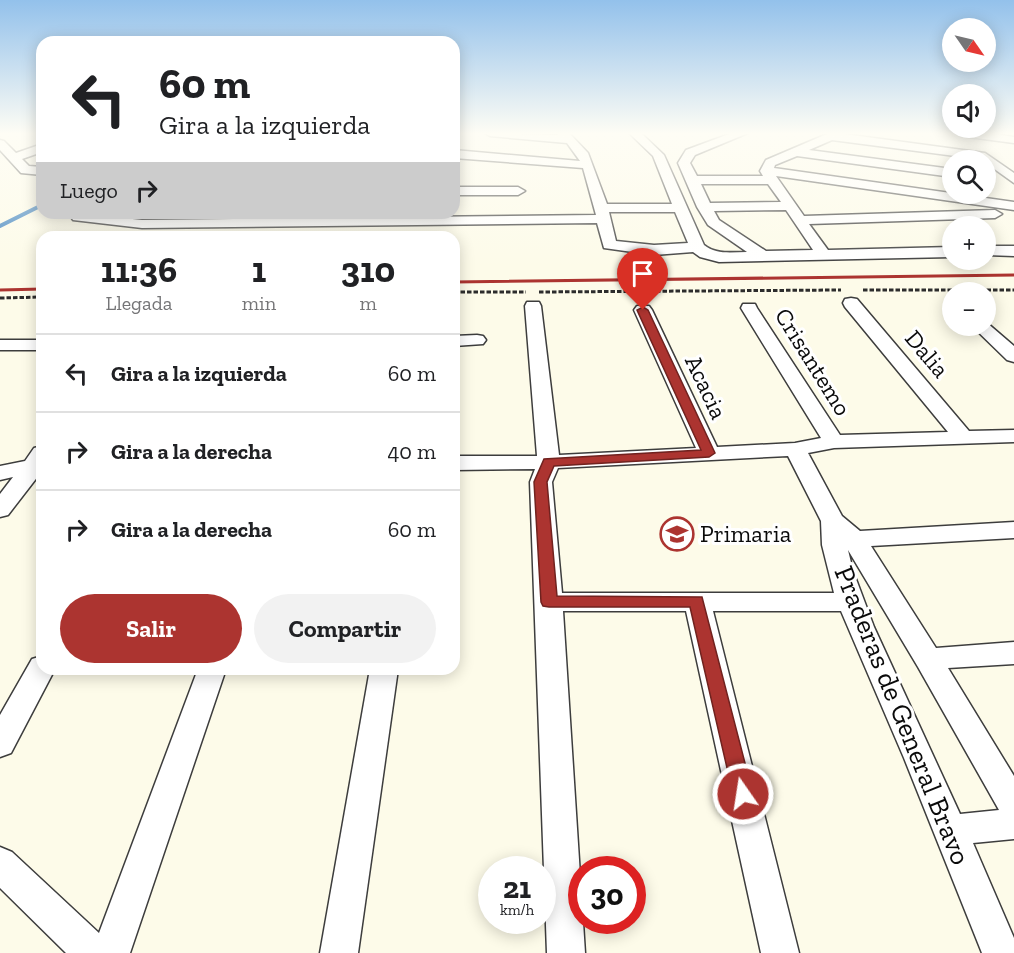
<!DOCTYPE html>
<html lang="es">
<head>
<meta charset="utf-8">
<style>
	body { margin:0; font-family:"Zilla Slab",serif; background:#f2f2f2; color:#202124; height:100vh; display:flex; flex-direction:column; font-size:22px; white-space:nowrap }
	* { box-sizing:border-box; margin:0 }
	p { font-size:20px; color:#757577 }
	.icon { flex:none; width:33px; height:33px; fill:none; stroke:currentColor; stroke-width:2; stroke-linecap:round; stroke-linejoin:round }
	.map { position:relative; flex:1; overflow:hidden }
	.panel { position:absolute; left:36px; top:231px; width:424px; height:444px; display:flex; flex-direction:column; background:#fff; border-radius:18px; box-shadow:0 3px 15px #0003 }
	.panel>* { flex:none }
	.hud { position:absolute; left:36px; top:36px; width:424px; height:183px; border-radius:18px; box-shadow:0 3px 15px #0003; background:#fff; color:#202124; overflow:hidden }
	.needle { width:39px; rotate:124deg }
	.tools { position:absolute; left:942px; top:18px; display:grid; gap:12px }
	.tools a { display:grid; place-items:center; width:54px; height:54px; border-radius:50%; background:#fff; box-shadow:0 3px 15px #0003; font-size:30px }
	.speed { position:absolute; left:478px; top:856px; display:flex; gap:12px; font-size:30px; font-weight:700; text-align:center }
	.speed>* { display:grid; place-content:center; width:78px; height:78px; border-radius:50%; background:#fff; box-shadow:0 3px 15px #0003; line-height:1 }
	.speed small { font-size:15px; font-weight:400 }
	.speed .limit { border:9px solid #d22; background:#fff; color:#111 }
	.pin { position:absolute; display:grid; place-items:center; width:51px; height:51px; color:#fff; margin:-62px -26px; border-radius:50% 50% 50% 0; rotate:-45deg; box-shadow:0 0 6px #0007 }
	.pin .icon { rotate:45deg }
	.me { position:absolute; width:66px; margin:-33px; rotate:347deg; stroke-linejoin:round; filter:drop-shadow(0 0 4px #0008) }
	.turn { display:flex; align-items:center; gap:21px; height:126px; padding:0 24px; font-size:27px }
	.turn .icon { width:78px; height:78px; stroke-width:2.5 }
	.turn b { display:block; font-size:42px; line-height:51px }
	.then { display:flex; align-items:center; height:57px; padding:0 24px; background:#0003; gap:12px; font-size:22px }
	.eta { display:flex; justify-content:space-evenly; align-items:center; height:102px; text-align:center }
	.eta b { font-size:36px; font-weight:700; line-height:42px }
	.primary-button { display:flex; gap:12px; margin-top:auto; padding:12px 24px }
	.primary-button a { flex:1; height:69px; border-radius:36px; background:#ac3430; color:#fff; font-size:24px; font-weight:700; line-height:69px; text-align:center }
	.primary-button a+a { background:#f2f2f2; color:#202124 }
	ul { padding:0; list-style:none }
	li { display:flex; align-items:center; gap:18px; height:78px; padding:0 24px; border-top:2px solid #e0e0e0 }
	li div { flex:1 }
	li b { display:block; font-size:22px }
	li em { font-style:normal }
	.map>svg:first-child { display:block }
</style>
</head>
<body>
<div class="map">
<svg width="1014" height="953" viewBox="0 0 1014 953">
	<rect width="100%" height="100%" fill="#fdfbe9"/>
	<g fill="none" stroke-linecap="round" stroke-linejoin="round">
		<polyline stroke="#4184c0" stroke-width="4" points="0,226 42,205"/>
		<g stroke="#3d3d3d" stroke-width="3">
			<g id="street">
				<path d="M485 133 558 135 557 133H569L588 153 607 204H672L653 156 629 133H641L664 155 704 245C716 255 732 252 747 252L708 225 697 207 678 163 686 150 732 133H748L695 155 690 163 697 176H763L760 171 766 160 827 134 837 133 985 153 1014 173V183L986 163V160L832 140 809 150 952 169V177L797 156 775 165 774 168 1014 202V210L776 176 804 216 995 210 1002 214 995 218 809 224 828 250 952 247V257L719 262 700 257 693 252 654 255 604 248 597 223 142 228 73 220 71 217 74 213 142 220 596 215 583 168 454 158V150L580 161 567 143 490 136ZM701 184H768L781 202 710 203ZM786 210 813 250 766 251 719 220 714 211ZM609 212H675L688 243 654 245 616 241Z"/>
				<polygon points="956,133 990,133 1014,137 1014,143 961,136"/>
				<polygon points="0,140 4,141 16,153 42,144 42,152 22,159 29,166 42,167 42,175 21,173 0,150"/>
				<polygon points="454,187 518,187 525,191 518,195 454,195"/>
				<polygon points="986,246 1014,246 1014,256 986,255"/>
				<path d="M851 298 857 299 969 431 1014 430V442L834 448 808 453 842 516 860 531 1014 522V538L871 546 936 648 1014 642V664L948 668 1014 776V839L973 843 1014 938V953H982L904 758 841 611H713L799 953H761L686 611H563L585 953H547L530 482 535 469 454 470V456H537L525 306 527 302H539L541 306 559 455 696 448 634 310 637 306H649L652 310 717 447 795 443 821 438 741 308 743 304H755L757 308 840 435 948 432 845 307 843 303 845 299ZM788 456 821 521 822 545 834 593H562L552 482 558 468ZM848 550 918 667 999 810 960 814 874 627 853 571Z"/>
				<polygon points="986,322 1014,346 1014,362 1007,360 972,326 986,326"/>
				<polygon points="477,335 483,336 486,340 483,344 454,346 454,336"/>
				<rect x="0" y="340" width="42" height="10"/>
				<polygon points="42,446 42,471 8,515 0,517 0,494 13,477 0,480 0,466 25,461 34,448"/>
				<polygon points="42,656 42,669 55,669 11,753 0,757 0,715 32,659"/>
				<polygon points="198,669 226,669 130,953 66,953 0,888 0,847 12,852 99,933"/>
				<polygon points="370,669 398,669 358,953 320,953"/>
			</g>
		</g>
		<g stroke="#2c2c2c" stroke-width="3" stroke-dasharray="4.5 2" stroke-linecap="butt">
			<polyline points="863,290 1014,290"/>
			<polyline points="454,292 526,292"/>
			<polyline points="539,292 841,290"/>
			<polyline points="0,298 42,297"/>
		</g>
		<use href="#street" fill="#fff" fill-rule="evenodd"/>
		<g stroke="#ac3430" stroke-width="3">
			<polyline points="454,282 1014,275"/>
			<polyline points="0,290 42,289"/>
		</g>
	</g>
	<linearGradient id="sky" x2="0" y2="1"><stop stop-color="#93c1eb"/><stop offset="0.5" stop-color="#fefdf5"/><stop offset="1" stop-color="#fefdf5" stop-opacity="0"/></linearGradient>
	<rect width="1014" height="267" fill="url(#sky)"/>
	<polygon fill="#ac3430" stroke="#70221f" stroke-width="1.5" points="643,307 648,310 715,453 709,457 554,466 547,482 557,596 702,597 753,794 750,801 743,803 736,801 733,794 690,607 549,607 543,606 541,602 534,482 544,459 701,450 637,310"/>
	<defs>
		<g id="school-ring" transform="scale(1.725)"><circle r="9.5" fill="#fff" stroke="#ac3430" stroke-width="1.5"/><path d="M0-5L7-2L0 1L-7-2ZM-4 1L0 2.5L4 1V4Q0 6-4 4Z" fill="#ac3430"/></g>
	</defs>
	<g fill-rule="evenodd">
		<use href="#school-ring" x="677" y="534"/>
	</g>
	<g text-anchor="middle" stroke-width="6" stroke-linejoin="round" paint-order="stroke">
		<g font-size="24" fill="#0a0a0a" stroke="#fff">
			<text transform="translate(927 354) rotate(50)" y="8">Dalia</text>
			<text transform="translate(813 362) rotate(58)" y="8">Crisantemo</text>
			<text transform="translate(706 387) rotate(65)" y="8">Acacia</text>
		</g>
		<g font-size="24" fill="#0a0a0a" stroke="#fff" text-anchor="start">
			<text x="700" y="542">Primaria</text>
		</g>
		<g font-size="28" fill="#0a0a0a" stroke="#fff">
			<text transform="translate(903 715) rotate(68)" y="10">Praderas de General Bravo</text>
		</g>
	</g>
</svg>
<div class="tools">
<a><svg class="needle" viewBox="-14 -14 28 28"><path d="M0-13l5 13h-10z" fill="#e53935"/><path d="M0 13l5-13h-10z" fill="#757577"/></svg></a>
<a><svg class="icon" aria-label="sound" viewBox="0 0 24 24"><path d="M4 9h4l5-4v14l-5-4H4zM17 9q2 3 0 6"/></svg></a>
<a><svg class="icon" aria-label="search" viewBox="0 0 24 24"><circle cx="10" cy="10" r="6"/><path d="M15 15l6 6"/></svg></a>
<a>+</a>
<a>−</a>
</div>
<div class="speed"><div>21<small>km/h</small></div><div class="limit">30</div></div>
<div class="pin" style="left:643px;top:310px;background:#d93025"><svg class="icon" aria-label="arrive" viewBox="0 0 24 24"><path d="M6 21V4h12l-3 4 3 4H6"/></svg></div>
<svg class="me" style="left:743px;top:794px" viewBox="-20 -20 40 40"><circle r="17" fill="#ac3430" stroke="#fff" stroke-width="3"/><path d="M0-11L8 9 0 5-8 9z" fill="#fff"/></svg>
<div class="hud">
<div class="turn"><svg class="icon" aria-label="left" viewBox="0 0 24 24"><path d="M17 20v-9H6M10 6l-5 5 5 5"/></svg><div><b>60 m</b>Gira a la izquierda</div></div>
<div class="then">Luego<svg class="icon" aria-label="right" viewBox="0 0 24 24"><path d="M7 20v-9h11M14 6l5 5-5 5"/></svg></div>
</div>
<section class="panel">
<div class="eta">
<div><b>11:36</b><p>Llegada</p></div>
<div><b>1</b><p>min</p></div>
<div><b>310</b><p>m</p></div>
</div>
<ul>
<li><svg class="icon" aria-label="left" viewBox="0 0 24 24"><path d="M17 20v-9H6M10 6l-5 5 5 5"/></svg><div><b>Gira a la izquierda</b></div><em>60 m</em></li>
<li><svg class="icon" aria-label="right" viewBox="0 0 24 24"><path d="M7 20v-9h11M14 6l5 5-5 5"/></svg><div><b>Gira a la derecha</b></div><em>40 m</em></li>
<li><svg class="icon" aria-label="right" viewBox="0 0 24 24"><path d="M7 20v-9h11M14 6l5 5-5 5"/></svg><div><b>Gira a la derecha</b></div><em>60 m</em></li>
</ul>
<div class="primary-button"><a>Salir</a><a>Compartir</a></div>
</section>
</div>
</body>
</html>
